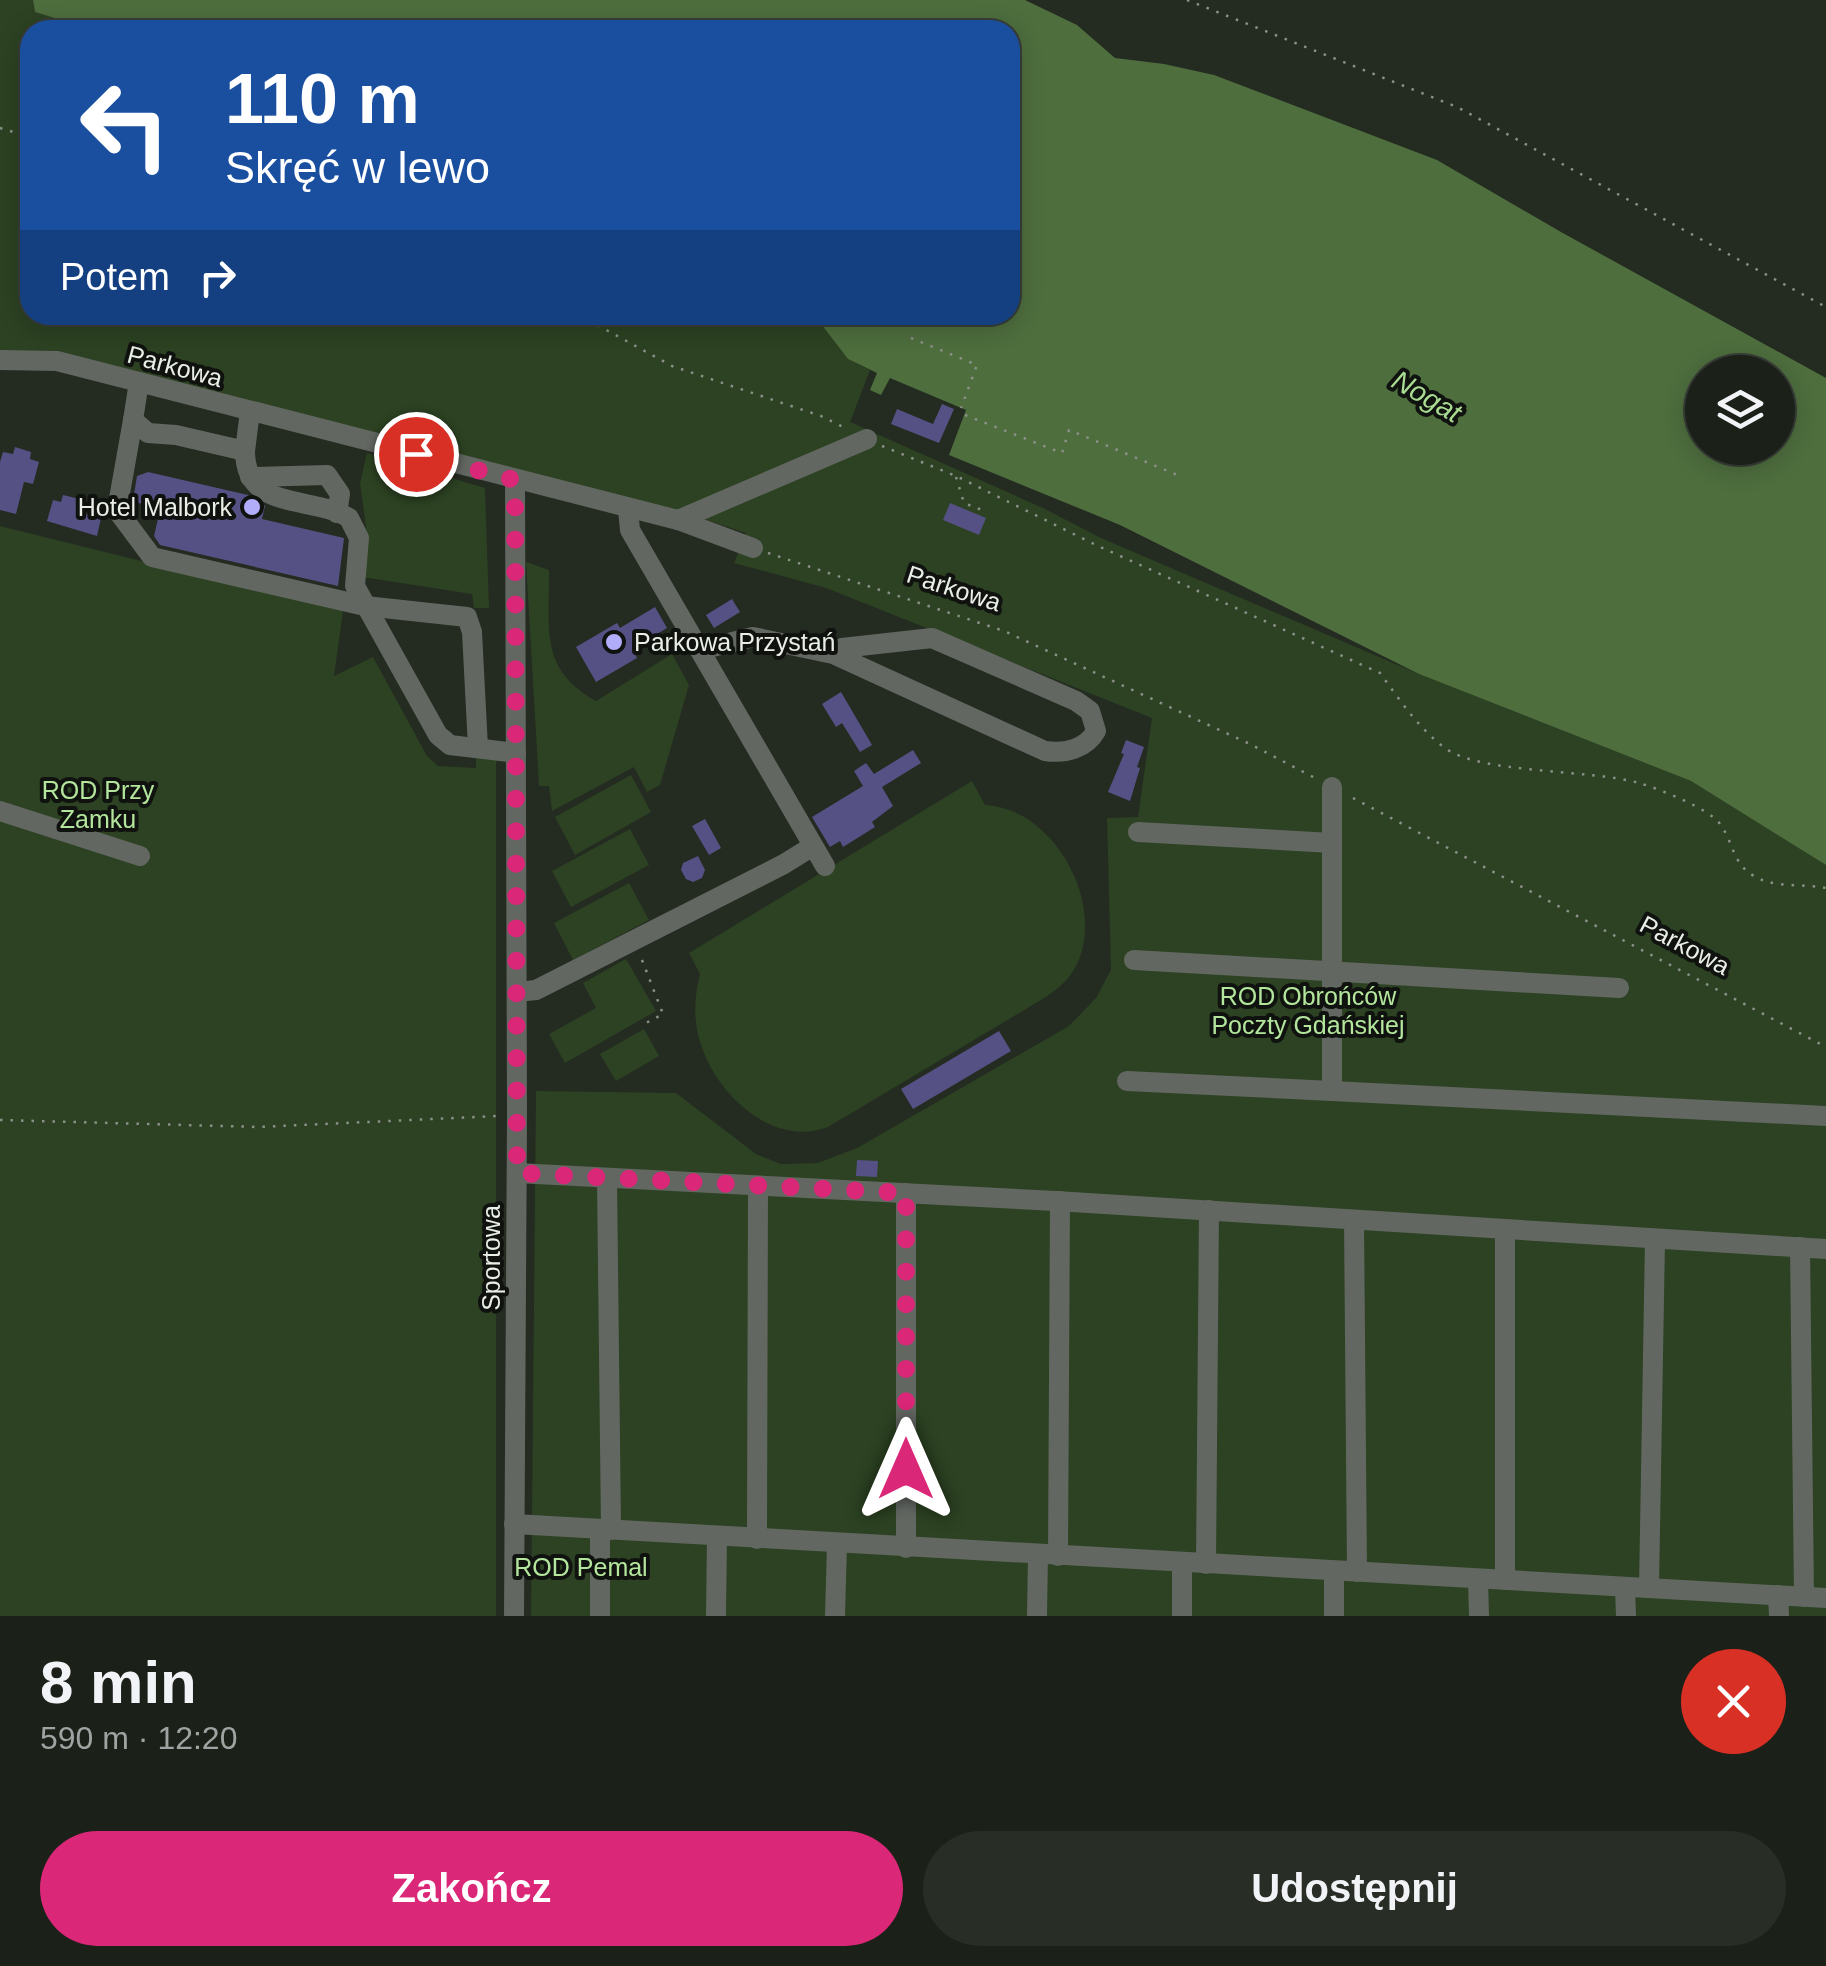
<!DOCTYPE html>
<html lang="pl">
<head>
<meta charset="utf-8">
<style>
	body { margin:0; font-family:Helvetica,sans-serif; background:#282d26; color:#f1f3f6; height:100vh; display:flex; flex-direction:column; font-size:38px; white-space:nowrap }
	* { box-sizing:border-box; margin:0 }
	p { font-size:32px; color:#a0a3a2 }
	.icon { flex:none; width:55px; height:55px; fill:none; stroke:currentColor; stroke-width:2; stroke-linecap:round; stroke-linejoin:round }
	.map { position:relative; height:1616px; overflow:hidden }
	.drawer { display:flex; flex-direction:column; background:#1b2019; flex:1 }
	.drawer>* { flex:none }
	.top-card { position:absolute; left:20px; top:20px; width:1000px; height:305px; border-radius:30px; box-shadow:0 5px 25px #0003,0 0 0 2px #393e38; background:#1a4fa0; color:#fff; overflow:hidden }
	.controls { position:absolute; left:1685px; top:355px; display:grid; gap:20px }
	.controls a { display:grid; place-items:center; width:110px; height:110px; border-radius:50%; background:#1b2019; box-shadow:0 5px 25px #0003,0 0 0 2px #393e38; font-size:50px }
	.pin { position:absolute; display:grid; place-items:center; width:85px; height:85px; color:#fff; margin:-42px; border:5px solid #fff; border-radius:50%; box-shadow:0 2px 10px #0007 }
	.me { position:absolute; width:110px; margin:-55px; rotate:0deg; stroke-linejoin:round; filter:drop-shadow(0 0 8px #0008) }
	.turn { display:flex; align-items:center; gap:35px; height:210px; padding:0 40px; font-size:45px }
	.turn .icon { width:130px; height:130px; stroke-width:2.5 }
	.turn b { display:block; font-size:70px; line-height:85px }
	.then { display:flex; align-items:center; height:95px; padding:0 40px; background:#0003; gap:20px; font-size:38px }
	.round { display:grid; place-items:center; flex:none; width:105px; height:105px; border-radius:52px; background:#282d26 }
	.headline { display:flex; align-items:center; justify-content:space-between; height:170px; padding:0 40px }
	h1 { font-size:60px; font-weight:800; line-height:75px }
	.cta { display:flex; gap:20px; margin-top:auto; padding:20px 40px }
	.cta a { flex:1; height:115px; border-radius:60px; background:#db2777; color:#fff; font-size:40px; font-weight:800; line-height:115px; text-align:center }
	.cta a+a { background:#282d26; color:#f1f3f6 }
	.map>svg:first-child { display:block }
</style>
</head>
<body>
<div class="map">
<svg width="1826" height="1616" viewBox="0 0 1826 1616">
	<rect width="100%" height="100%" fill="#242b21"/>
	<g fill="#2c4222">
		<polygon points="0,0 33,0 35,12 93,30 30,30 30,315 814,315 848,359 870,370 850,422 1043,508 1101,538 1419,674 1691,781 1826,865 1826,1616 531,1616 536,1091 676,1093 756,1154 781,1164 818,1163 857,1148 1069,1026 1096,998 1111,970 1107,818 1138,817 1152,718 826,588 734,563 746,533 674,509 91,370 0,360"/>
		<polygon points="367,453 485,488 489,608 474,608 472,594 362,577 368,542 360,483"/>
		<polygon points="0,526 343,611 334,676 373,657 427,756 438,766 476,768 476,756 496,758 496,1616 0,1616"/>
		<path d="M526 562 549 570C550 628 538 669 596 701L672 654 689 685 660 785 647 792 634 767 552 811 549 786H539Z"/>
		<polygon points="631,775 651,812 575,855 555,817"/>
		<path d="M972 781 985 805C1053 808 1106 902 1077 964 1070 979 1059 988 1046 997L828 1127C772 1148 717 1094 701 1045 693 1022 694 998 700 974L689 953Z"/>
		<polygon points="630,829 649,865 571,907 552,871"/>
		<polygon points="629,883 649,920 573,960 554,923"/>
		<polygon points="626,959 656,1011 565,1063 549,1034 596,1008 583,983"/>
		<polygon points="644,1029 659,1056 616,1081 600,1054"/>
	</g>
	<path fill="#4e6e3e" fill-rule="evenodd" d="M33 0H1025L1077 25 1115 58 1164 64 1214 75 1437 160 1561 232 1826 378V865L1691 781 1419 674 1120 525 949 455 966 410 890 378 881 395 870 390 877 373 848 359 814 315H1010V30H93L35 12ZM1702 372H1778V448H1702Z"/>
	<g fill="#555184">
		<polygon points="942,404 954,409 939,443 891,424 897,409 933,424"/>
		<polygon points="15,447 31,452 30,459 39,462 33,484 24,482 16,514 0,510 0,462 3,452 13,454"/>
		<polygon points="148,472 248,495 265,506 262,519 344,538 338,586 160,545 154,536 160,510 133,501 137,476"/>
		<polygon points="63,495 84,500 82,513 101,518 97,536 47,521 53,500 61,502"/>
		<polygon points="950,503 986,518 979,535 943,520"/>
		<polygon points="732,599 740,612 714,628 706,615"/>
		<polygon points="655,607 667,628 632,649 637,658 596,682 576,647 617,623 620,628"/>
		<polygon points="841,692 872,745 860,752 842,723 836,727 822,704"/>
		<polygon points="1126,740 1144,747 1137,767 1140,768 1130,801 1108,792 1124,754 1121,753"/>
		<polygon points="913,750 921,763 882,787 893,806 872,822 875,827 843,847 840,841 830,847 812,817 863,786 854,771 866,763 874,774"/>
		<polygon points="705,819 721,848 709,855 692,826"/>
		<polygon points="698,856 705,870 702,878 693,882 686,879 681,870 683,863"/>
		<polygon points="999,1031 1011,1051 913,1109 901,1089"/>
		<polygon points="857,1160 878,1161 877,1177 856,1176"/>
	</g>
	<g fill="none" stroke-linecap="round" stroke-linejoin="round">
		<g stroke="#8b9189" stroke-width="2.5" stroke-dasharray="2.5 8" stroke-linecap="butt">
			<polyline points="1187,0 1457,107 1826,307"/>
			<polyline points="0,128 30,137"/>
			<polyline points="579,315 672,366 821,416 843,427"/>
			<polyline points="911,338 977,365 961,408"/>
			<polyline points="965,415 1062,453 1069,430 1180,476"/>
			<path d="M882 446 956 476 1098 546 1380 673C1399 699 1419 729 1445 748 1479 774 1591 769 1639 783 1657 788 1710 809 1720 824 1736 846 1731 869 1765 881 1783 887 1807 884 1826 888"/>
			<polyline points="956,477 964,503 982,510 980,514"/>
			<polyline points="768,553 1004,631 1250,744 1315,778"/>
			<polyline points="1353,798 1826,1047"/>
			<polyline points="642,960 663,1014 644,1024"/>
			<polyline points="0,1120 258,1127 498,1116"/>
		</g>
		<g stroke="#636762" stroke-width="20">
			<polyline points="0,360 57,361 678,520 753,548"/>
			<polyline points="139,382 133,420 148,433 176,435 245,451 250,411"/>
			<polyline points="133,420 117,510 152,557 365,606 467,617 472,632 478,748"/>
			<path d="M245 451C245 512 312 495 349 518L359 538 355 586 438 735 450 745 516 753"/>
			<polyline points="250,477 327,475 340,494 337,513"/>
			<polyline points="628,509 630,530 825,866"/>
			<polyline points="678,520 867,439"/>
			<path d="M700 650 753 637 833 654 1045 751C1065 754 1086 749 1096 731L1090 711 1076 701 932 638 842 648 833 654"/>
			<polyline points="1332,787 1332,1091 1826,1116"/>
			<polyline points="0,811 140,856"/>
			<polyline points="1138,832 1332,843"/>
			<polyline points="1134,960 1619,988"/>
			<polyline points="517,992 536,990 784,864 813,846"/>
			<polyline points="1127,1081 1332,1091"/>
			<polyline points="517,1173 1056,1201 1826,1249"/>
			<polyline points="607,1178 611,1530"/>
			<polyline points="1354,1220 1357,1572"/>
			<polyline points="1800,1247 1804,1597"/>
			<polyline points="514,1524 1826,1598"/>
			<polyline points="757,1539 758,1186"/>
			<polyline points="906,1548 906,1193"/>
			<polyline points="1058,1556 1060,1201"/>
			<polyline points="1206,1564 1209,1210"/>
			<polyline points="1334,1571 1334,1616"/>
			<polyline points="1478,1579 1479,1616"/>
			<polyline points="1505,1580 1505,1230"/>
			<polyline points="1625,1587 1626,1616"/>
			<polyline points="1649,1588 1655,1240"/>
			<polyline points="1778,1595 1779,1616"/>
			<polyline points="514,1616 517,1115 515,480"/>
			<polyline points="600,1616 600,1529"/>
			<polyline points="716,1616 717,1536"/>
			<polyline points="835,1616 837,1544"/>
			<polyline points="1037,1616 1038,1555"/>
			<polyline points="1182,1616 1182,1563"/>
		</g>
	</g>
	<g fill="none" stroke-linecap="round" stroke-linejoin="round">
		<polyline stroke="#db2777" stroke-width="18" stroke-dasharray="0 32.4" points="416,454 515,480 517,1173 906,1193 906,1469"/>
	</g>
	<g fill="#b2adf9" stroke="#0f120e" stroke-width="4">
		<circle cx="252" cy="507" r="10"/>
		<circle cx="614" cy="642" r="10"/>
	</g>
	<g text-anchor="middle" stroke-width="8" stroke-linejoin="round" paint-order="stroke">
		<g font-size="25" fill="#e9eee7" stroke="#0f120e">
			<text transform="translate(175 366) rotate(15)" y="9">Parkowa</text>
			<text transform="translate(954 588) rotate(18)" y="9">Parkowa</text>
			<text transform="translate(1685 945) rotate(28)" y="9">Parkowa</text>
			<text transform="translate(491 1258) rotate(-90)" y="9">Sportowa</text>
		</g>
		<g font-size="25" fill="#e9eee7" stroke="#0f120e" text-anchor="end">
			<text x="232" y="516">Hotel Malbork</text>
			<text x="634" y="651" text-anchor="start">Parkowa Przystań</text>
		</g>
		<g font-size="25" fill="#b3e69c" stroke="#0f120e">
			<text x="98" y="799">ROD Przy<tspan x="98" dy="29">Zamku</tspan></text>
			<text x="1308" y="1005">ROD Obrońców<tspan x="1308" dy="29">Poczty Gdańskiej</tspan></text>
			<text x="581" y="1576">ROD Pemal</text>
		</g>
		<g font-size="28" font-style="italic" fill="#a9db92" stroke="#0f120e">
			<text transform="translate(1427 396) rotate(30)" y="10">Nogat</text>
		</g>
	</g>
</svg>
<div class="controls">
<a><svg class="icon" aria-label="layers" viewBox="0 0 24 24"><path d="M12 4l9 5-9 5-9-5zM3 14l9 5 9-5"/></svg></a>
</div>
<div class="pin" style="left:416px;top:454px;background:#d93025"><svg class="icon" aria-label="arrive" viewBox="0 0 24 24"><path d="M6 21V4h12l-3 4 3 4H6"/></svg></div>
<svg class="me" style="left:906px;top:1469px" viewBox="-20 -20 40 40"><path d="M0-17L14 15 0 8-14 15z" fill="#db2777" stroke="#fff" stroke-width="4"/></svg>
<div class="top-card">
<div class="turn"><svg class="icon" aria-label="left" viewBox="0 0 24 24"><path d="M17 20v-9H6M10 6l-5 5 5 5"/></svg><div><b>110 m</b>Skręć w lewo</div></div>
<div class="then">Potem<svg class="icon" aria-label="right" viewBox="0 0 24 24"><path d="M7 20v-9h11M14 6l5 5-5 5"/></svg></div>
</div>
</div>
<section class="drawer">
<div class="headline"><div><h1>8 min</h1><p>590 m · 12:20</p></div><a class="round" style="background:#d93025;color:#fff"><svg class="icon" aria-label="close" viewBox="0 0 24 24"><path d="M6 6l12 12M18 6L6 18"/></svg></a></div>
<div class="cta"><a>Zakończ</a><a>Udostępnij</a></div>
</section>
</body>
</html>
